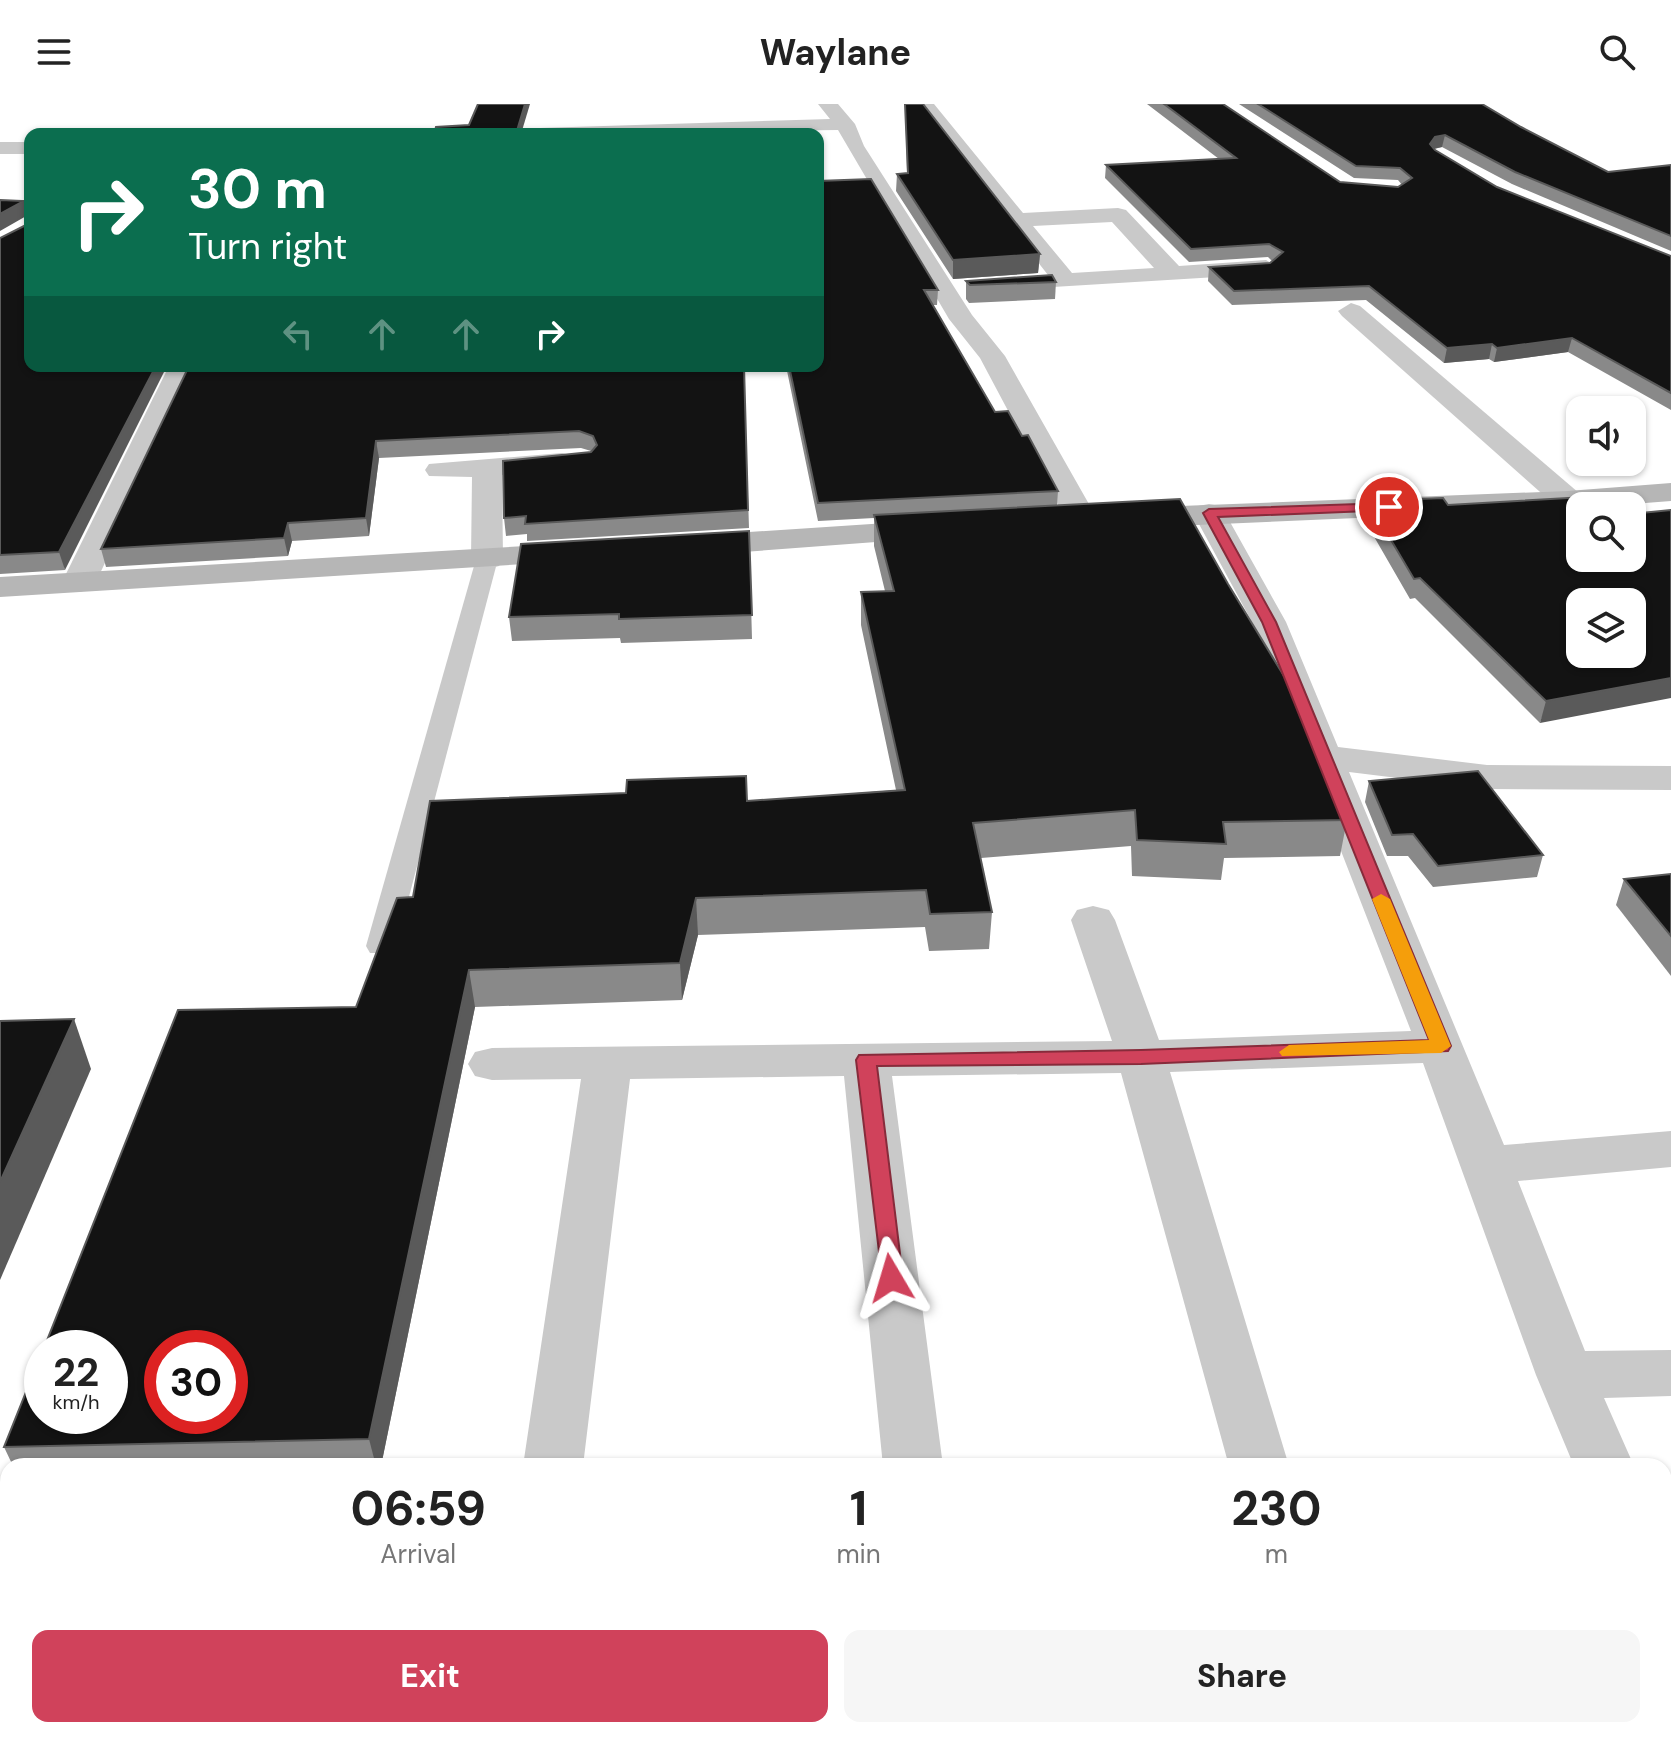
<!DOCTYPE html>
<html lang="en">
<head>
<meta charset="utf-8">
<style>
	body { margin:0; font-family:"DM Sans",sans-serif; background:#f6f6f6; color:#222; height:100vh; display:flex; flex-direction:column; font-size:30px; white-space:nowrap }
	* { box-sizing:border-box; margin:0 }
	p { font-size:26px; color:#767676 }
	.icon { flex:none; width:44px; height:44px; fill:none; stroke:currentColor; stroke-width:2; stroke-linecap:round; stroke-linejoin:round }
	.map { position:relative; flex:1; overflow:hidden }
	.drawer { position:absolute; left:0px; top:1354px; width:1672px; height:280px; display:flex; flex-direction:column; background:#fff; border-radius:24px 24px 0 0; box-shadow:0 2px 6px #0004 }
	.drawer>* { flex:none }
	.top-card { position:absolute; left:24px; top:24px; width:800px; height:244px; border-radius:16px; box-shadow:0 2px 6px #0004; background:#0b6e4f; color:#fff; overflow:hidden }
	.fabs { position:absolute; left:1566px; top:292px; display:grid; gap:16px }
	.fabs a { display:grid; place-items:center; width:80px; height:80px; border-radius:16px; background:#fff; box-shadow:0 2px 6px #0004; font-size:40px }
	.speed { position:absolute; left:24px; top:1226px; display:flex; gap:16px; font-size:40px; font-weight:700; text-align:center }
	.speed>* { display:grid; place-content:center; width:104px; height:104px; border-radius:50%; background:#fff; box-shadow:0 2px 6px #0004; line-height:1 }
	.speed small { font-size:20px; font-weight:400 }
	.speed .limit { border:12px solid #d22; background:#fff; color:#111 }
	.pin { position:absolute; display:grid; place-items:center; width:68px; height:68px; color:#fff; margin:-34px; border:4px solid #fff; border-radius:50%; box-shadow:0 2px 8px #0007 }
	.me { position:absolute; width:88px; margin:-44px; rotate:353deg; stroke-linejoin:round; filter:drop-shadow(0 0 6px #0008) }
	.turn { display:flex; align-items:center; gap:28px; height:168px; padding:0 32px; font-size:36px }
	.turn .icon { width:104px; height:104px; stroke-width:2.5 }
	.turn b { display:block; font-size:56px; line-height:68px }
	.lanes { display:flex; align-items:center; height:76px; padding:0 32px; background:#0003; justify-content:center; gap:40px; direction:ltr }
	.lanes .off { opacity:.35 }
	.eta { display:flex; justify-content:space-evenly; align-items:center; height:136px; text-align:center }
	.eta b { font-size:48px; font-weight:700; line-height:56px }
	.action { display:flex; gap:16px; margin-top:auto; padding:16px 32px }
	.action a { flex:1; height:92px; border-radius:16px; background:#d0425b; color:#fff; font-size:32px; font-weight:700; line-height:92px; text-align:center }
	.action a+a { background:#f6f6f6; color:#222 }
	header { display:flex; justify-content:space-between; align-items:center; height:104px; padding:0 32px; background:#fff; font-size:36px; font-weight:700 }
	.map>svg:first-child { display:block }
</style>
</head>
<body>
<header><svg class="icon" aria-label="menu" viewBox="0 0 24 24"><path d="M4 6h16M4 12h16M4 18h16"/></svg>Waylane<svg class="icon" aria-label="search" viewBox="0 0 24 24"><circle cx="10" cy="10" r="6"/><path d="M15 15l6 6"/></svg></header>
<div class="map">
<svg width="1671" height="1634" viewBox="0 0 1671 1634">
	<rect width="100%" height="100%" fill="#fff"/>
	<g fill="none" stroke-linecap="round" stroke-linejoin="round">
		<polygon fill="#c9c9c9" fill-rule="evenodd" points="487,448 498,455 396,842 392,849 370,849 366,842 476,455"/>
		<g fill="#c9c9c9" fill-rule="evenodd">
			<polygon points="818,0 838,0 855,20 864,42 972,211 1005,252 1098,416 1093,423 1071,423 1066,416 980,254 949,215 838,26 530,30 540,24 830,15"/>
			<path d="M914 0H934L1023 109 1118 104 1126 106 1179 162 1266 156 1278 163 1266 170 987 187 984 182 987 177 1048 171ZM1112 118 1154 164 1072 169 1033 122Z"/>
			<rect x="0" y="38" width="30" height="12"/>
			<polygon points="1351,199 1360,202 1579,389 1584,396 1579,403 1557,403 1342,212 1338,207"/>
			<polygon points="169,262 197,262 96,478 91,485 79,488 67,485 62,478"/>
			<polygon points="562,349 573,352 577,358 573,364 502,371 503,455 499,462 487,465 475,462 471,455 472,373 429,372 425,366 429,360"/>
			<polygon points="1209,400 1220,402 1225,409 1286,518 1338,643 1487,661 1671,662 1671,686 1487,685 1349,668 1504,1041 1671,1027 1671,1063 1518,1077 1585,1247 1671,1246 1671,1292 1604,1294 1634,1362 1574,1362 1536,1271 1423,959 1170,968 1289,1362 1229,1362 1121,969 892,972 943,1362 883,1362 844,972 630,975 583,1362 523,1362 581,975 492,976 475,972 468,960 475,948 492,944 1112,937 1071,816 1077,806 1093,802 1109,806 1115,816 1159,936 1411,927 1252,518 1193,409 1198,402"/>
			<polygon points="1664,1472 1671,1474 1671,1547 1664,1544"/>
		</g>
		<g fill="#b6b6b6" fill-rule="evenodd">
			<polygon points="1671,379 1671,397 1568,405 1128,424 1117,421 1112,414 1117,407 1128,404 1568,387"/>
			<polygon points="932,416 943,419 948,426 943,433 689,452 677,449 673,442 677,435 689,432"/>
			<polygon points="577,439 589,442 593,449 589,456 0,493 0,473"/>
		</g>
	</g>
	<g fill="#898989">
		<polygon points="905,0 923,0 1040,150 1038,169 953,175 896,87 897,70 907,69"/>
		<polygon points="1147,0 1223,0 1340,78 1398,83 1402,81 1398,76 1354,74 1239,0 1482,0 1521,23 1608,68 1671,61 1671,147 1512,80 1442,43 1434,45 1497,83 1671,152 1671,306 1568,248 1494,258 1489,255 1444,259 1366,196 1232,201 1208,177 1209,163 1270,159 1272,157 1268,153 1189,158 1105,74 1106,61 1219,55"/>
		<polygon points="818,77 938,186 937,201 933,201 995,308 1022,332 1058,387 1057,401 1347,716 1340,752 1224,754 1221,776 1132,772 1131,742 981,754 992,808 989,845 929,847 925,823 698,831 682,896 475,903 381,1362 13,1362 4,1343 356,903 413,793 747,697 896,686 861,521 861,488 885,487 874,442 874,414 818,417 786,262 818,262"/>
		<polygon points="0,134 65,466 0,470"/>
		<polygon points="966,177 1056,178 1055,195 969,199 966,195"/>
		<polygon points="189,262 744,262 749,424 527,437 527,430 506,432 504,414 591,347 581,344 379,354 369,432 292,437 288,452 106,463 101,445"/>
		<polygon points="1621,391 1540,619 1415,494 1410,495 1365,417 1368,397 1448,401"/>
		<polygon points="749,427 752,535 621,539 620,534 512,537 509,513"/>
		<polygon points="1369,677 1543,751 1537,773 1433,783 1408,752 1387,752 1365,698"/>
		<polygon points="1671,770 1671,872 1616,801 1624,775"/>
	</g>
	<g fill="#5a5a5a">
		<polygon points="525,0 530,0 521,30 516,30"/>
		<polygon points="1445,31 1442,43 1433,45 1430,40 1435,33"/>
		<polygon points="24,97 28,111 0,127 0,110"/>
		<polygon points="1040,150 1038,169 953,175 953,156"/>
		<polygon points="1572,234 1568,248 1494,258 1497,244"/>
		<polygon points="1492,240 1489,255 1444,259 1447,244"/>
		<polygon points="156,262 167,262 65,466 59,448"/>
		<polygon points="376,337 379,354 369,432 366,414"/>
		<polygon points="288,419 292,437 288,452 284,434"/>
		<polygon points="1671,574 1671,594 1540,619 1546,597"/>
		<polygon points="696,794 698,831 682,896 680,859"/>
		<polygon points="469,866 475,903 381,1362 376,1362 369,1335"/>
		<polygon points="74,915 91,965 0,1176 0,1078"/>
		<polygon points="0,1486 5,1497 0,1510"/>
	</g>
	<g fill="#131313" stroke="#5a5a5a" stroke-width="2" fill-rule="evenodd">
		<polygon points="478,0 525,0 516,30 434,30 436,23 469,21"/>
		<polygon points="905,0 923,0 1040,150 953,156 897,70 908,69"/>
		<polygon points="1164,0 1223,0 1340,78 1398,83 1412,74 1400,64 1356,62 1258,0 1482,0 1521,23 1608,68 1671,61 1671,132 1515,68 1445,31 1435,33 1430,40 1435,46 1497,83 1671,152 1671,289 1572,234 1497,244 1492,240 1447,244 1369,182 1234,187 1209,163 1270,159 1283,148 1269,140 1191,145 1106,61 1236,54"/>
		<polygon points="871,75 938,186 924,186 995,308 1008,307 1022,332 1028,331 1058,387 818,399 789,262 818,262 818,77"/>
		<polygon points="0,96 24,97 0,110"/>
		<polygon points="29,109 30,262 156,262 59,448 0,451 0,134 28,120"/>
		<polygon points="1052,171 1056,178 970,181 966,177"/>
		<polygon points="189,262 744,262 748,406 525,420 526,412 504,414 503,357 591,348 597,341 593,332 579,327 376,337 366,414 288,419 284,434 101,445"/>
		<path d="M1621 391 1641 409 1671 406V574L1546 597 1420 474 1414 475 1368 397 1443 394 1448 401ZM1580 402H1632V454H1580ZM1580 498H1632V550H1580Z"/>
		<path d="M1180 395 1228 480 1284 572H1289L1347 716 1223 718 1226 740 1137 736 1135 706 973 719 992 808 930 810 926 786 696 794 680 859 469 866 369 1335 4 1343 42 1248V1312H110V1244H44L178 906 356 903 397 794 413 793 430 697 626 689 627 676 746 672 747 697 905 686 861 488 894 487 874 411ZM162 1244H230V1312H162Z"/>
		<polygon points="749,427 752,511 619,515 619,510 509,513 521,440"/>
		<polygon points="1478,667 1543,751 1438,762 1413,730 1392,731 1369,677"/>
		<polygon points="1671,770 1671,832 1624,775"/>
		<polygon points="74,915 0,1078 0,917"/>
	</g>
	<polygon fill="#d0425b" stroke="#872b3b" stroke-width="2" points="1389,399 1395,403 1393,406 1218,413 1276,518 1451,942 1448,947 1141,960 877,962 903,1174 899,1181 883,1181 856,956 859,951 1141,946 1429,936 1262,518 1203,409 1209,405"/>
	<polygon fill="#f59e0b" points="1381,790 1390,795 1451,942 1441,949 1282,952 1279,948 1289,941 1429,936 1372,795"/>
</svg>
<div class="fabs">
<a><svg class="icon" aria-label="sound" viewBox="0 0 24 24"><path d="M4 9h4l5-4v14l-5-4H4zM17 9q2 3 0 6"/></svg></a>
<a><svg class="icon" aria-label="search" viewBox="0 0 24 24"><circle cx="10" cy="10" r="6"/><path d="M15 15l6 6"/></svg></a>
<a><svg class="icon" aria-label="layers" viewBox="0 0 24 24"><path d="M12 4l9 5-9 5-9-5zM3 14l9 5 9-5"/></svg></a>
</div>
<div class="speed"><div>22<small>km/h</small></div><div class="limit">30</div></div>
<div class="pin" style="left:1389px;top:403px;background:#d93025"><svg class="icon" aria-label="arrive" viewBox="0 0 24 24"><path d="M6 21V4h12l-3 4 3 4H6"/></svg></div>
<svg class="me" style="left:891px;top:1174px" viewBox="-20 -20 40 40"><path d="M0-17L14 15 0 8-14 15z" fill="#d0425b" stroke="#fff" stroke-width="4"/></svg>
<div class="top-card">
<div class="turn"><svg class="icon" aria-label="right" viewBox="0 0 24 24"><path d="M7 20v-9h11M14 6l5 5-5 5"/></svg><div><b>30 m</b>Turn right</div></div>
<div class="lanes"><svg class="icon off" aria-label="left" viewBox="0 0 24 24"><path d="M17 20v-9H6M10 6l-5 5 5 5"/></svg><svg class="icon off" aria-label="ahead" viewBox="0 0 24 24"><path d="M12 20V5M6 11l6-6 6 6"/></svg><svg class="icon off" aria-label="ahead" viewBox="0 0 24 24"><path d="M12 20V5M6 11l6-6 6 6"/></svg><svg class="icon" aria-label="right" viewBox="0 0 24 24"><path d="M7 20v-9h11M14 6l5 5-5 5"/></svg></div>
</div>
<section class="drawer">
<div class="eta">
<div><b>06:59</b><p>Arrival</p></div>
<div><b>1</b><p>min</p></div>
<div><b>230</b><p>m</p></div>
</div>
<div class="action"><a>Exit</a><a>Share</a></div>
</section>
</div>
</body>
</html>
